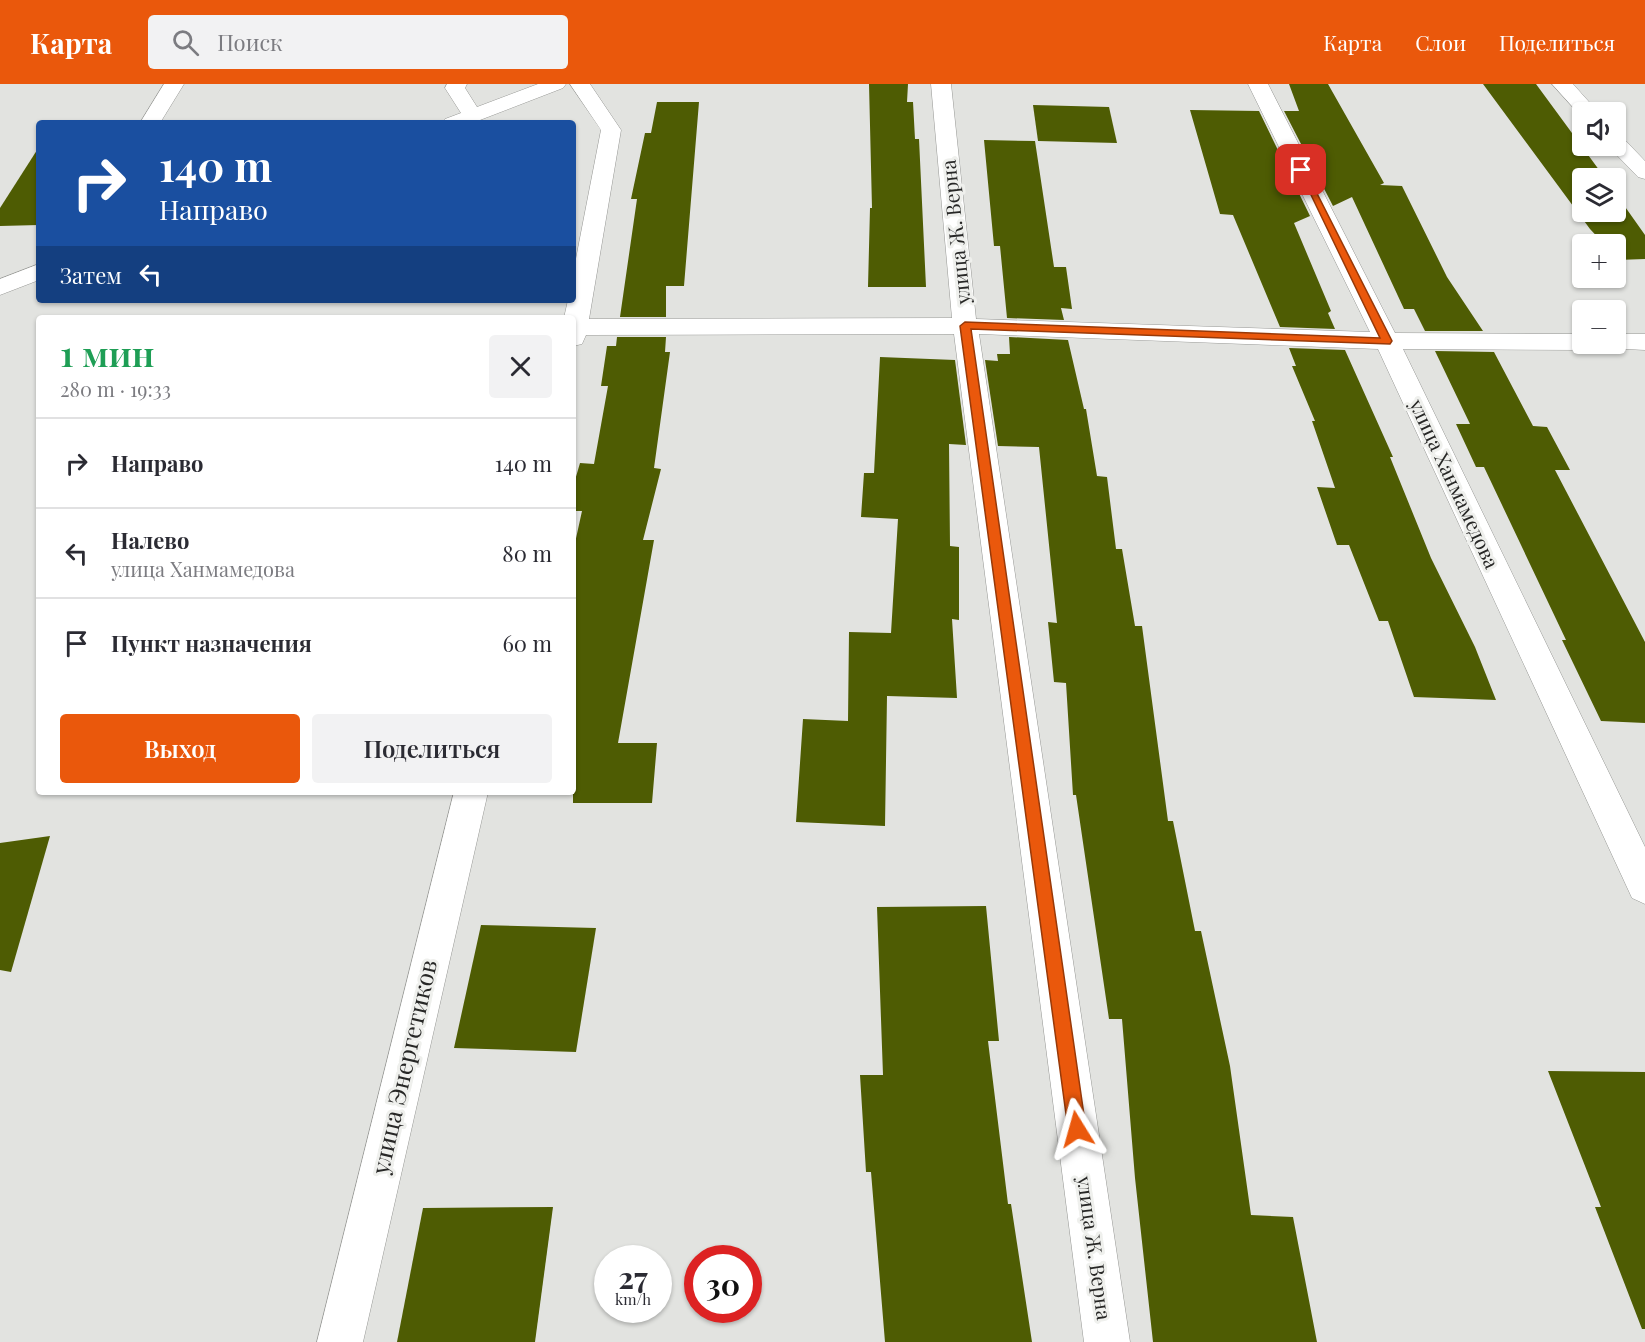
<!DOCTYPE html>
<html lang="ru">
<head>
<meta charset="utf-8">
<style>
	body { margin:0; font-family:"Playfair Display",serif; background:#f2f2f3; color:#2b2b33; height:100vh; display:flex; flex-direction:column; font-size:22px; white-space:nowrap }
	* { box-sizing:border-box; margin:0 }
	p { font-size:20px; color:#7c7c81 }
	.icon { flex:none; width:33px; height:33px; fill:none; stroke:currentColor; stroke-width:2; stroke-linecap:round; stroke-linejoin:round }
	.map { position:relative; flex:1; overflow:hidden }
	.panel { position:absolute; left:36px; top:231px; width:540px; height:480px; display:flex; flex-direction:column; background:#fff; border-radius:6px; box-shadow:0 2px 4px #0004 }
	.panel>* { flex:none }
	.top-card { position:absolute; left:36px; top:36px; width:540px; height:183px; border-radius:6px; box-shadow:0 2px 4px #0004; background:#1a4fa0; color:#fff; overflow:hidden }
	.fabs { position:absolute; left:1572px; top:18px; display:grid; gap:12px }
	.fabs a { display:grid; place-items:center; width:54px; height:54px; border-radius:6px; background:#fff; box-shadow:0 2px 4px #0004; font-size:30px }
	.speed { position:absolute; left:594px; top:1161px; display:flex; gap:12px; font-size:30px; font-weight:700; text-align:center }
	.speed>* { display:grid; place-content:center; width:78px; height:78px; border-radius:50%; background:#fff; box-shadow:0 2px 4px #0004; line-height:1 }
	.speed small { font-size:15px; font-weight:400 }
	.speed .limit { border:9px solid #d22; background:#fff; color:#111 }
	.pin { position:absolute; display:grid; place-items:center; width:51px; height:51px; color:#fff; margin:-26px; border-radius:12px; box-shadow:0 3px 9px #0006 }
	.me { position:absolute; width:66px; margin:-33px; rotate:352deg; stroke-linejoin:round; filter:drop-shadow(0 0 4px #0008) }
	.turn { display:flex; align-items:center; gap:21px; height:126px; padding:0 24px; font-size:27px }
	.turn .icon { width:78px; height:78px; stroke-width:2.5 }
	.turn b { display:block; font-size:42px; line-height:51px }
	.then { display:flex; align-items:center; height:57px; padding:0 24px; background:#0003; gap:12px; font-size:22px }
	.round { display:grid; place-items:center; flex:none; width:63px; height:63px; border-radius:6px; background:#f2f2f3 }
	.overview { display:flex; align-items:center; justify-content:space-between; height:102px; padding:0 24px }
	h1 { font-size:36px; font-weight:600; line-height:45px; color:#1e9e55 }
	.cta { display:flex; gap:12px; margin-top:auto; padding:12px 24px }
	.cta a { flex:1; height:69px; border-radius:6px; background:#ea580c; color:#fff; font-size:24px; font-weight:600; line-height:69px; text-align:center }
	.cta a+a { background:#f2f2f3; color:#2b2b33 }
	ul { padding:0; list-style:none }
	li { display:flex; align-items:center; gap:18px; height:90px; padding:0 24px; border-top:2px solid #e1e1e2 }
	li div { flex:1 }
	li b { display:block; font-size:22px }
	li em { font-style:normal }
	header { display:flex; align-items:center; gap:36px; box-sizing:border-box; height:84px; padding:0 30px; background:#ea580c; color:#fff }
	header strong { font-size:28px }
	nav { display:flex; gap:33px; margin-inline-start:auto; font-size:21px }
	.search { width:420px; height:54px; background:#f2f2f3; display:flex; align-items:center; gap:15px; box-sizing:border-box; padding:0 21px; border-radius:6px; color:#7c7c81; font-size:22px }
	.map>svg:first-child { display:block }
</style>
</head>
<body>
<header>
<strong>Карта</strong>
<div class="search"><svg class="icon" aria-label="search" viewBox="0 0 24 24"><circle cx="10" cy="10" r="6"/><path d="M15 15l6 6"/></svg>Поиск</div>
<nav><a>Карта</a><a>Слои</a><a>Поделиться</a></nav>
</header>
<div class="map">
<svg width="1645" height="1258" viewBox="0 0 1645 1258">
	<rect width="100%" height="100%" fill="#e2e3e0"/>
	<g fill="#4e5c03">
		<polygon points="869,0 908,0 907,18 913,18 915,55 919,55 926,203 868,203 870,124 872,124"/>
		<polygon points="1289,0 1328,0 1384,99 1380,101 1402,102 1447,193 1483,247 1425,247 1414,225 1404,225 1352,113 1333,122 1284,27 1299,27"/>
		<polygon points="1483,0 1536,0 1605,94 1582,94 1582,128 1616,128 1616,110 1645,151 1645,175 1617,176 1616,160 1604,160 1590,145"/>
		<polygon points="657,18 699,18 684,202 666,202 666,233 620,233 637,115 631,115 645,49 651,49"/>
		<polygon points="1033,21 1109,23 1117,59 1038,57"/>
		<polygon points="1190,26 1259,27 1310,132 1294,139 1331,227 1328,229 1335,245 1280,243 1233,131 1220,130"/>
		<polygon points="984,56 1035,57 1054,183 1066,183 1072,225 1061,224 1064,236 1007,234 1000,162 994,162"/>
		<polygon points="39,63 39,141 0,142 0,124"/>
		<polygon points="617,253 666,253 665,268 670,268 654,384 661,385 643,456 654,456 618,659 657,659 652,719 573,719 573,468 582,427 573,427 573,403 580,379 594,380 608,302 601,302 607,262 616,262"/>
		<polygon points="1009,253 1068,256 1084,325 1086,325 1097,392 1107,393 1116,465 1122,465 1135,542 1142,542 1168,737 1173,737 1195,847 1201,847 1230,982 1251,1131 1293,1133 1317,1258 1153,1258 1135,1094 1122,935 1109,935 1076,711 1073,711 1066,599 1054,598 1048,538 1057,539 1039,363 998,362 985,276 998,277 997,270 1010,270"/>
		<polygon points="1289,264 1345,266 1393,373 1390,373 1431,474 1475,563 1496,616 1414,613 1388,537 1379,537 1349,461 1337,461 1317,403 1335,404 1312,337 1315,337 1292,282 1296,282"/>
		<polygon points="1435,267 1494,268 1533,342 1547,343 1570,386 1555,386 1645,558 1645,639 1601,637 1562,556 1566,556 1484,383 1476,383 1456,340 1470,340"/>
		<polygon points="880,273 955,276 966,361 949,360 950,462 959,463 959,536 952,535 957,614 887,612 885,742 796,738 803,635 848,637 849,548 891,549 898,435 861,433 864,389 874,389"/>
		<polygon points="50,752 11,888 0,886 0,759"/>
		<polygon points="986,822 999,957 988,957 1008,1120 1011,1120 1032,1258 885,1258 871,1088 866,1088 860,991 883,991 877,823"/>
		<polygon points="481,841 596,844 576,968 454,964"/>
		<polygon points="1548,987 1645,988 1645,1245 1642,1245 1595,1123 1601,1123"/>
		<polygon points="553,1123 535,1258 397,1258 423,1124"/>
	</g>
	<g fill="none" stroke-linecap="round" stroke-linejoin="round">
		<g stroke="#969794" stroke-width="1">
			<g id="minor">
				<polygon points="164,0 184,0 160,39 140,39"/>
				<polygon points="447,0 467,0 465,4 477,23 538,0 566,0 563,4 480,36 442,39 445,35 461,29 445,4"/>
				<polygon points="570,0 590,0 621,46 589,235 952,234 931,0 951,0 976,235 1370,248 1248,0 1268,0 1395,249 1582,250 1582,260 1593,260 1591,264 1582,266 1403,265 1645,763 1645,820 1632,814 1378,265 979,250 1130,1258 1084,1258 954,250 586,251 582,260 573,262 573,234 564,234 568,216 573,216 573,190 601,46"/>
				<polygon points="1552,0 1573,0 1598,28 1582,28 1581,32"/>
				<polygon points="1616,52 1623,54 1645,77 1645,95 1638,93 1608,62 1616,62"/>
				<polygon points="39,180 39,196 0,211 0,195"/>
				<polygon points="1616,250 1645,250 1645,266 1607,264 1605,260 1616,260"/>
				<polygon points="454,708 488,708 363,1258 317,1258"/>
			</g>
		</g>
		<use href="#minor" fill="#fff" fill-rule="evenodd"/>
	</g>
	<polygon fill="#ea580c" stroke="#983908" stroke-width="1.5" points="1298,84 1305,86 1392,257 1390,260 971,245 1086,1045 1083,1051 1077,1054 1071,1051 1068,1045 960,242 965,238 1380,254"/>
	<g text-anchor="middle" stroke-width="6" stroke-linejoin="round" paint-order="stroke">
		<g font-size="20" fill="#272726" stroke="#eff0ed">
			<text transform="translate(956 148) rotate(-96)" y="7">улица Ж. Верна</text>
			<text transform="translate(1454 400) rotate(65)" y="7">улица Ханмамедова</text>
			<text transform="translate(1094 1164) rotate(82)" y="7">улица Ж. Верна</text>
		</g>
		<g font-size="24" fill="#272726" stroke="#eff0ed">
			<text transform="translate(405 983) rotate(-77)" y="8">улица Энергетиков</text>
		</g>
	</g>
</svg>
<div class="fabs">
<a><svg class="icon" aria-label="sound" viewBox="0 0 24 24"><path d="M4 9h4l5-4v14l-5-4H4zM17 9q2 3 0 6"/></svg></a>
<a><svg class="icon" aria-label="layers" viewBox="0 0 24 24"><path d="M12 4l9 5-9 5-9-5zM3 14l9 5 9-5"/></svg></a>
<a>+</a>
<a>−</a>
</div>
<div class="speed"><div>27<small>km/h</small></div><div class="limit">30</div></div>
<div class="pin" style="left:1301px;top:86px;background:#d93025"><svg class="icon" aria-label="arrive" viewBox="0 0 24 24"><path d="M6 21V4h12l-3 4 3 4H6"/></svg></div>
<svg class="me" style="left:1077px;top:1045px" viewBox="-20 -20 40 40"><path d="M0-17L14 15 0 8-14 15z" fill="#ea580c" stroke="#fff" stroke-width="4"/></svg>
<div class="top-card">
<div class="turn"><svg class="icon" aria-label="right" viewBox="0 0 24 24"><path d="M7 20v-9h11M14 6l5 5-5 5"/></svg><div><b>140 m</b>Направо</div></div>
<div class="then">Затем<svg class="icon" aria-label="left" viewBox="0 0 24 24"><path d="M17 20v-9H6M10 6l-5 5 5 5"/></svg></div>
</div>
<section class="panel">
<div class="overview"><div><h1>1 мин</h1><p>280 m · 19:33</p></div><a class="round"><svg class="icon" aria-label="close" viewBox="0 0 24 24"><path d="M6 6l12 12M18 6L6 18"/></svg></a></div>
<ul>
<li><svg class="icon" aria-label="right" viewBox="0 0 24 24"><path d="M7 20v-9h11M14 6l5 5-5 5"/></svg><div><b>Направо</b></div><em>140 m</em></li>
<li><svg class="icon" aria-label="left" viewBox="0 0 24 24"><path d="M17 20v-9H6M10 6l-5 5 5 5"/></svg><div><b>Налево</b><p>улица Ханмамедова</p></div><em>80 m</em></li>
<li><svg class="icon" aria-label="arrive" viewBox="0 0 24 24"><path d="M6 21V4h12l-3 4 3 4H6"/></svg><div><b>Пункт назначения</b></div><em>60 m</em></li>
</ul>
<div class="cta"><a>Выход</a><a>Поделиться</a></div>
</section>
</div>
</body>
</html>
